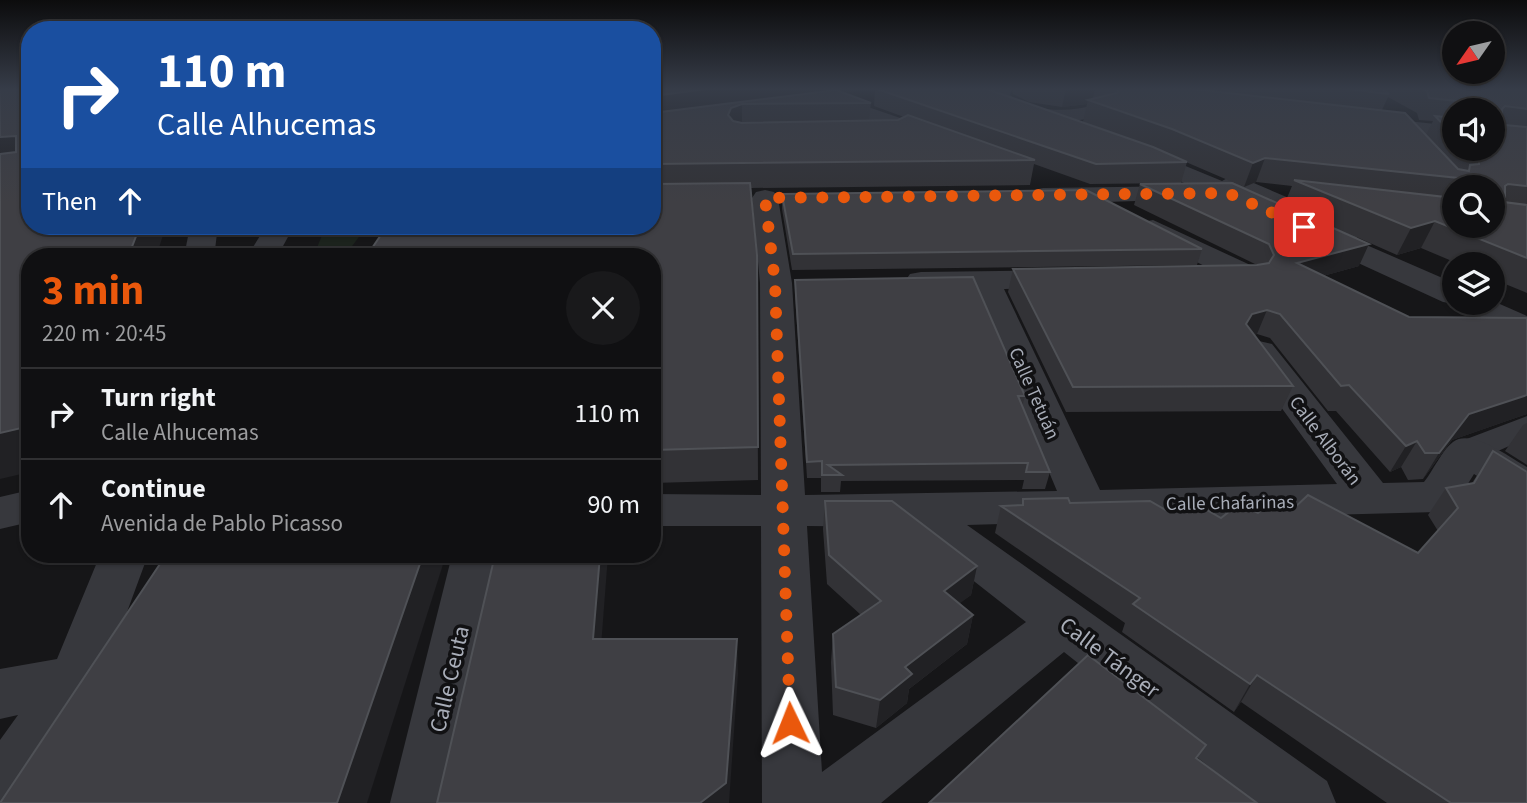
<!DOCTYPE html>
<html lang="en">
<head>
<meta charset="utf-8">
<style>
	body { margin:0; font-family:"Source Sans 3",sans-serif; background:#19191b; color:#f1f3f6; height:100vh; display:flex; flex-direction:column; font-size:26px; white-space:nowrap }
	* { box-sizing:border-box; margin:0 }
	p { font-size:23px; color:#9c9d9f }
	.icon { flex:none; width:38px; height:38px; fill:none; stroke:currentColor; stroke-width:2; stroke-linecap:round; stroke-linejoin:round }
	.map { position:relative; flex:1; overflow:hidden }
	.sheet { position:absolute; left:21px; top:248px; width:640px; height:315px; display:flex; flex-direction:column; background:#101012; border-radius:28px; box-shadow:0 2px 5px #0004,0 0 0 2px #303032 }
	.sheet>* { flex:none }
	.banner { position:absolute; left:21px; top:21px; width:640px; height:214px; border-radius:28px; box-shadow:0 2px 5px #0004,0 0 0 2px #303032; background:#1a4fa0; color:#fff; overflow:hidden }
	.needle { width:46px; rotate:236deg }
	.buttons { position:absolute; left:1442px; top:21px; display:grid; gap:14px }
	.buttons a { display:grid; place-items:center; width:63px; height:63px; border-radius:50%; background:#101012; box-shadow:0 2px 5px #0004,0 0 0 2px #303032; font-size:35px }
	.pin { position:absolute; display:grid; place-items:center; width:60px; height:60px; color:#fff; margin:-30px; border-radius:14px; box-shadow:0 4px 10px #0006 }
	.me { position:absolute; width:77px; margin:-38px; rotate:358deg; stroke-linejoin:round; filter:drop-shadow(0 0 5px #0008) }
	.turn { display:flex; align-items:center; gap:24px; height:147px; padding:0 21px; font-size:32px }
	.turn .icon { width:91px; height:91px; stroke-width:2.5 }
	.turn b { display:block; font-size:49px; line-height:60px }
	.then { display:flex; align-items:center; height:66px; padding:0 21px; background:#0003; gap:14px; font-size:26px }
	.round { display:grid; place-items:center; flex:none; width:74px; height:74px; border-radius:37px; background:#19191b }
	.headline { display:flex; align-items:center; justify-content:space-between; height:119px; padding:0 21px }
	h1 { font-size:42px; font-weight:700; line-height:52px; color:#ea580c }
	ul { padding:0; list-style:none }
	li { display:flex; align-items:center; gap:21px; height:91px; padding:0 21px; border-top:2px solid #303032 }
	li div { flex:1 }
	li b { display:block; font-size:26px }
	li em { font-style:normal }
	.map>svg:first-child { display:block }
</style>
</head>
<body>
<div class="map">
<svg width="1527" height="803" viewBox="0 0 1527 803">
	<rect width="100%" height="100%" fill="#161618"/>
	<polygon fill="#1c231d" points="326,226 367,226 344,257 313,257"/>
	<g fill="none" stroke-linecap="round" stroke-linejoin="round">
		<polygon fill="#37383d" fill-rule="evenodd" points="1527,416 1527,438 1480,459 1468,462 1456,459 1451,451 1456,443"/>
		<g fill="#37383d" fill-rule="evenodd">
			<polygon points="1140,89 1175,94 1178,98 1175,102 1168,104 1090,96 1080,90"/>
			<polygon points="836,96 944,133 947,138 944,143 928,143 829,106 826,102 829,98"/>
			<polygon points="1370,117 1454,126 1454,140 1362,128 1359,123 1362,118"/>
			<polygon points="1190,186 1199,189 1203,194 1199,199 1043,204 1034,202 1030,196 1034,190 1043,188"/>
			<path d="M765 190 774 192 778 198 792 283 805 495 1057 491 972 290H921L910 288 905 281 910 274 921 272 1064 270 1075 272 1080 279 1075 286 1064 288 1004 289 1100 490 1337 484 1241 352 1246 344 1259 341 1272 344 1383 483 1424 482C1433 471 1442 450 1453 442 1472 428 1510 458 1527 467V502L1512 498 1474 474 1453 508 1437 512 967 525 1327 781 1336 803H1255L1064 652 881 803H762L761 526H653V494L761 495 760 283 752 198 756 192ZM807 526 905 527 1026 622 822 772Z"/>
			<polygon points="1153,220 1259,269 1263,276 1259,283 1248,285 1237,283 1143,234 1139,228 1143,222"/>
			<polygon points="190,226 218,226 214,257 184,257"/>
			<polygon points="266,226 294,226 277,257 247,257"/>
			<polygon points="570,226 598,226 588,257 558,257"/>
			<polygon points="30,490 30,522 0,529 0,497"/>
			<polygon points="100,555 148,555 96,696 28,803 0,803 0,740 18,715 0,719 0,669 57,659"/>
			<polygon points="452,555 500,555 452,803 390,803"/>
		</g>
		<g fill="#37383d" fill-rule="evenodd">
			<path d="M992 89H1012L1010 95C1030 112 1069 113 1094 105L1095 101 1076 89C1092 89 1126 88 1111 112 1076 125 1014 131 989 96Z"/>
			<polygon points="1137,146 1222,181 1233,175 1242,178 1357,227 1361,233 1355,240 1454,283 1454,303 1493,303 1493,301 1527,316 1527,338 1459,310 1456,304 1443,302 1306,239 1302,233 1309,226 1267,207 1255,213 1246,211 1129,158 1125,153 1129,148"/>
		</g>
	</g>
	<g fill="#323236" fill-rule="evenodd">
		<path d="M653 89H870L842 93 871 103 869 120H898L904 117 874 106 875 89H987L1132 140 1083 122 1087 104 1062 107 1029 102 1013 94 1012 89H1095L1093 99 1117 93 1119 89H1527V293L1493 279V264H1459L1421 248 1397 255 1284 205 1292 186 1256 182 1244 187 1165 153 1187 162 1181 183 1090 184 1034 164 1030 185 751 188 757 255 758 480 653 483V257H366L568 226 566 231 586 232 653 226ZM1388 97 1417 113 1419 120 1433 121 1426 135 1382 110ZM1454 110H1493V149H1454ZM1454 187H1493L1454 226Z"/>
		<polygon points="1140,184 1359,266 1323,276 1409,317 1527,318 1527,414 1452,440 1423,479 1408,480 1401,467 1390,472 1336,411 1328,411 1270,338 1257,334 1254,335 1293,386 1281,411 1066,412 1008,292 1013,269 1257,265 1134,205"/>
		<polygon points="782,194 1202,249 1197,265 792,270 782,209"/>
		<polygon points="795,280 1025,396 1022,407 1050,472 1045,489 1022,489 1024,480 841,481 840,492 821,492 821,478 807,478 795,295"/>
		<polygon points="1527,423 1527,465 1505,451 1523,425"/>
		<polygon points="1493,451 1527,803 1387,803 1241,702 1234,712 1122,632 1125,623 995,533 1001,506 1022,505 1023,499 1169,512 1221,518 1258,513 1291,511 1418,553 1438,531 1428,515 1446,488 1472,483"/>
		<polygon points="825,501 977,566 971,595 959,603 973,615 967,644 909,689 907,703 876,728 833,715 831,662 833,634 861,615 827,584 823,529"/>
	</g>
	<g fill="#212124">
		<polygon points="706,89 870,89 754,104 742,104 742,126 653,117 653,96"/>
		<polygon points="1066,89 1095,89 1092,101 1088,100 1087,104 1062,107"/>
		<polygon points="16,136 30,160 0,167 0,137"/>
		<polygon points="1265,158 1256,182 1244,187 1253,163"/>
		<polygon points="1435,221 1421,248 1397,255 1411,228"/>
		<polygon points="140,226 166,226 156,257 128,257"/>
		<polygon points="553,226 568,226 556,257 551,231"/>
		<polygon points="1369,244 1359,266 1287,286 1297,263"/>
		<polygon points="1267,310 1257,334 1242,338 1246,324 1252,314"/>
		<polygon points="1527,395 1527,414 1452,440 1423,479 1439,453 1469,414"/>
		<polygon points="30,426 30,472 0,479 0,433"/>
		<polygon points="1417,441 1401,467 1390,472 1406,446"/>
		<polygon points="423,555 446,555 367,803 337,803"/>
		<polygon points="600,555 608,555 599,673 593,639"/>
		<polygon points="977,566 971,595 939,619 944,591"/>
		<polygon points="973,615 967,644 909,689 907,703 876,728 880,700 905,667"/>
		<polygon points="737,639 738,674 729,803 700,803"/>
		<polygon points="1257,675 1241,702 1234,712 1250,684"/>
	</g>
	<g fill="#3f3f44" stroke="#4f5156" stroke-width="2">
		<polygon points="0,89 30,89 30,226 140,226 128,257 30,257 30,426 0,433 0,154 16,152 16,136 0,137"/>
		<polygon points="653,89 706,89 653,96"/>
		<polygon points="877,89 987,89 1153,147 1187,162 1096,164"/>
		<polygon points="1119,89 1193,89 1405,113 1458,169 1469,171 1470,165 1479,164 1479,161 1467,149 1493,149 1493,110 1467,110 1467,102 1429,98 1427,91 1423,89 1527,89 1527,109 1505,106 1502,109 1502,122 1505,125 1527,127 1527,186 1508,184 1505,186 1505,197 1496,198 1496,201 1527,205 1527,258 1435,221 1411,228 1294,180 1454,198 1454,226 1493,226 1493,187 1469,187 1468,179 1265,158 1253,163 1172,129 1088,100 1117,93"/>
		<polygon points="1348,89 1382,89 1389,94"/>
		<polygon points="836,90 871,103 742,104 731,108 728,115 733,121 742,123 898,120 908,115 1035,160 653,164 653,113"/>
		<polygon points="1435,116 1454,118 1454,136"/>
		<polygon points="750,183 757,255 758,447 653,450 653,257 366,257 387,226 553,226 551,231 586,232 588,226 653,226 653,184"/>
		<polygon points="1232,183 1369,244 1297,263 1409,317 1527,318 1527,395 1469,414 1439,453 1425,453 1417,441 1406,446 1349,385 1341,386 1280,314 1267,310 1252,314 1246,324 1293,386 1073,387 1013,269 1257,265 1269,263 1274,255 1269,244 1140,184"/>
		<polygon points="1086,190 1202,249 793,254 782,194"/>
		<polygon points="973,277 1025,396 1018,396 1050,472 1026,472 1028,463 828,465 842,475 822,475 822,461 807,462 795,280"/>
		<polygon points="1493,451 1527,472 1527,803 1451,803 1257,675 1250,684 1133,604 1140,598 1001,506 1023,505 1023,499 1068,498 1070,503 1150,501 1169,512 1188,499 1221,518 1240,503 1258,513 1273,500 1291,511 1308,495 1418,553 1458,508 1446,488 1474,483"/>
		<polygon points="825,501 892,501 977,566 944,591 973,615 905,667 912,674 880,700 836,687 833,634 881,601 829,555"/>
		<polygon points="166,555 423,555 337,803 0,803"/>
		<polygon points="495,555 600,555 593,639 737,639 726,783 700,803 437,803"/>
		<polygon points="1088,655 1206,745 1196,758 1257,803 929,803"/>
	</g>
	<linearGradient id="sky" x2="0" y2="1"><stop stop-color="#0c0c0d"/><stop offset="0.44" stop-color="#363c48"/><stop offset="1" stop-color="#363c48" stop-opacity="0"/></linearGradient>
	<rect width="1527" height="202" fill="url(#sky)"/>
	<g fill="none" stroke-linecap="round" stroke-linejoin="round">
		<polyline stroke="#ea580c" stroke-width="12" stroke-dasharray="0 21.6" points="790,723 775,283 765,198 1228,193 1304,227"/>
	</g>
	<g text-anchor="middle" stroke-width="7" stroke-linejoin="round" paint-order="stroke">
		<g font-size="19" fill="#a8adb8" stroke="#111113">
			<text transform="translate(1035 393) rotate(66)" y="7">Calle Tetuán</text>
			<text transform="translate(1326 440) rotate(53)" y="7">Calle Alborán</text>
			<text transform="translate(1230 502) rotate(-1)" y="7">Calle Chafarinas</text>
		</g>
		<g font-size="23" fill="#a8adb8" stroke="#111113">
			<text transform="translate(1110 657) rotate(37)" y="8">Calle Tánger</text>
			<text transform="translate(449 679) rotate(-77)" y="8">Calle Ceuta</text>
		</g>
	</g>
</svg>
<div class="buttons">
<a><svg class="needle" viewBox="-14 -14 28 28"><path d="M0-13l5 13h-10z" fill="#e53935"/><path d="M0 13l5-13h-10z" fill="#9c9d9f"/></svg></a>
<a><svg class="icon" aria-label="sound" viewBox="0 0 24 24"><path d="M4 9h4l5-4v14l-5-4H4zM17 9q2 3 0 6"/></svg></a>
<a><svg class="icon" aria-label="search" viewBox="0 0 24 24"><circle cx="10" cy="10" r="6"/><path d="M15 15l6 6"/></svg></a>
<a><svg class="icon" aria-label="layers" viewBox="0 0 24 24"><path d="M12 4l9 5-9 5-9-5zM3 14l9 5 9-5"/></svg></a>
</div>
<div class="pin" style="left:1304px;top:227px;background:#d93025"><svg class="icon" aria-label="arrive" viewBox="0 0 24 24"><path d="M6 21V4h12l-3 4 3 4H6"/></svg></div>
<svg class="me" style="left:790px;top:723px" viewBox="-20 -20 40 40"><path d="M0-17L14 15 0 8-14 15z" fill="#ea580c" stroke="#fff" stroke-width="4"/></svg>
<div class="banner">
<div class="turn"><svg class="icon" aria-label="right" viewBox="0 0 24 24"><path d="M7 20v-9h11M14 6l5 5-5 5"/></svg><div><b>110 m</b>Calle Alhucemas</div></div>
<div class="then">Then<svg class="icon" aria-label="ahead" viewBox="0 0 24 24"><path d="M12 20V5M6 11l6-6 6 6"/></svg></div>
</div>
<section class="sheet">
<div class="headline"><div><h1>3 min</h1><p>220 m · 20:45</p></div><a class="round"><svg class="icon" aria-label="close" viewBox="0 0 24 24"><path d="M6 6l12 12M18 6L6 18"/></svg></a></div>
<ul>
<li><svg class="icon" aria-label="right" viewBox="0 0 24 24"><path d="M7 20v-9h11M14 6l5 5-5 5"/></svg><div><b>Turn right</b><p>Calle Alhucemas</p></div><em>110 m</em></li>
<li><svg class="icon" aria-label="ahead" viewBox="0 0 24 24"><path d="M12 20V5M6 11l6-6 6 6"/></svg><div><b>Continue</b><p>Avenida de Pablo Picasso</p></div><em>90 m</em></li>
</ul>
</section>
</div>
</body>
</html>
